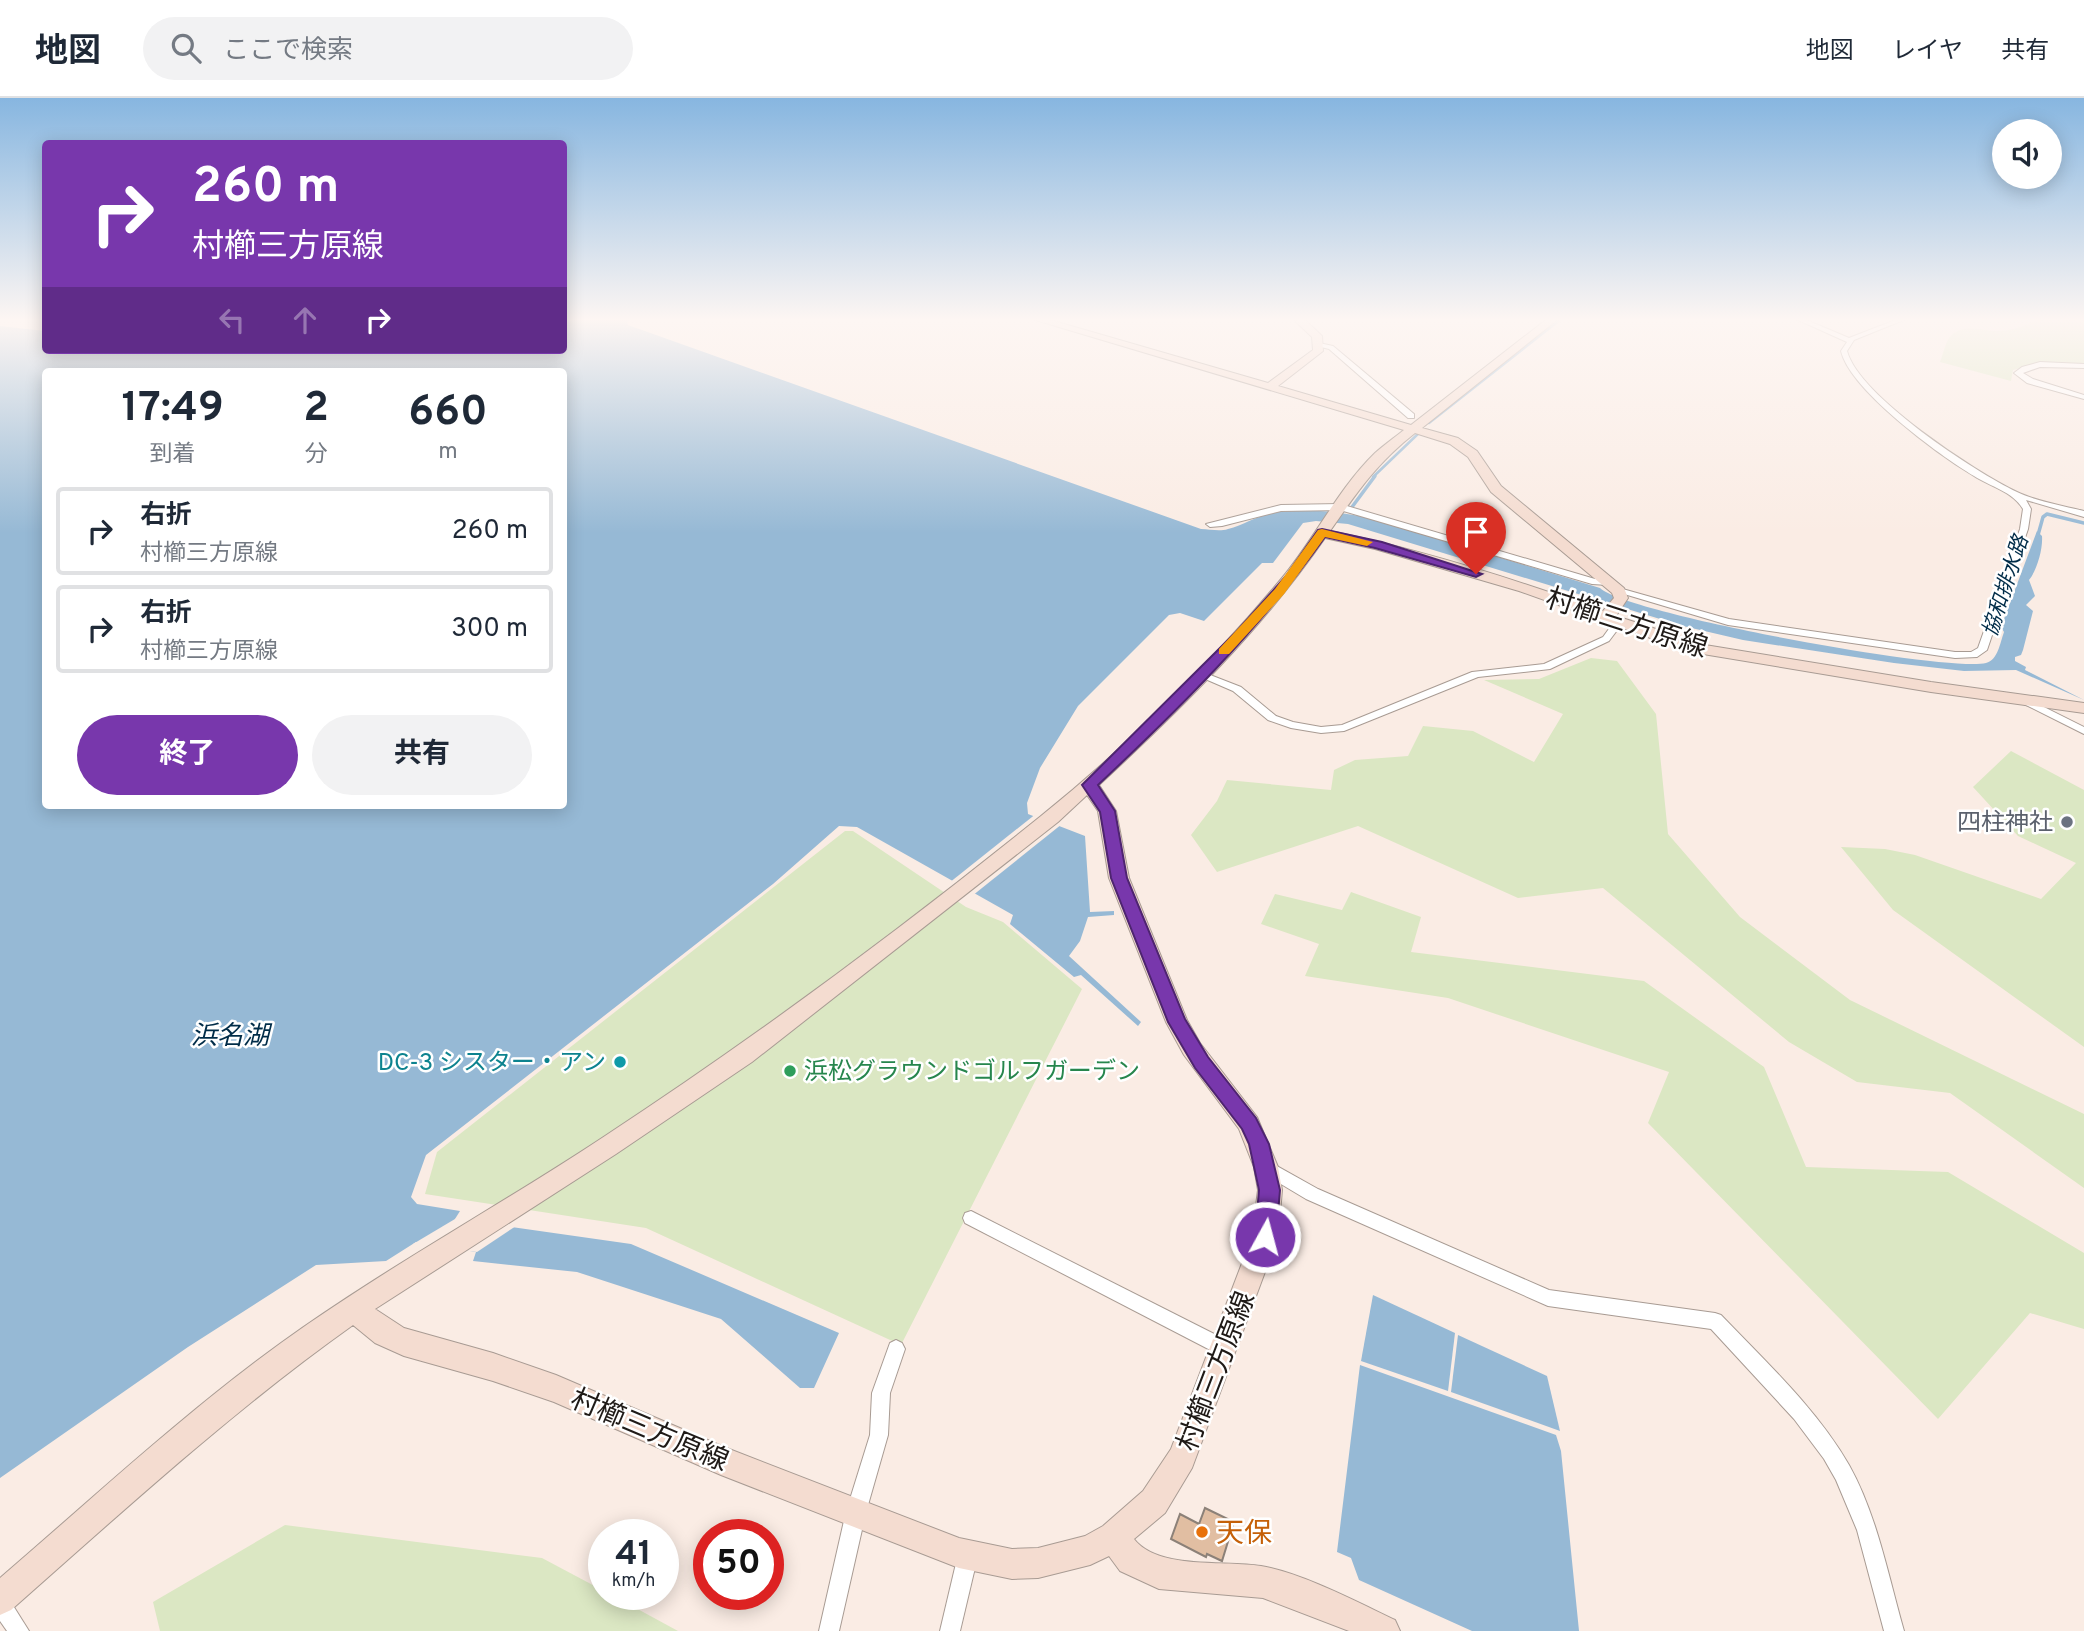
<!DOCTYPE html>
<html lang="ja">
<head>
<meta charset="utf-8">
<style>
	body { margin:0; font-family:Overpass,"Noto Sans JP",sans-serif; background:#f2f2f3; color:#1f2937; height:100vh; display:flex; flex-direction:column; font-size:26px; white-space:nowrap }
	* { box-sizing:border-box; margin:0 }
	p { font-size:23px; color:#747a83 }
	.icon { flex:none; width:38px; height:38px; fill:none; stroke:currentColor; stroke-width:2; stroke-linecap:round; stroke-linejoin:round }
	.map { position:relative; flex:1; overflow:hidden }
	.drawer { position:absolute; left:42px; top:270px; width:525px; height:441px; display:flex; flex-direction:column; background:#fff; border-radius:7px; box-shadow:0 4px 18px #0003 }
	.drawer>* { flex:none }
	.banner { position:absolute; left:42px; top:42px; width:525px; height:214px; border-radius:7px; box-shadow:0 4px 18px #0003; background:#7837ac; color:#fff; overflow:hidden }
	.controls { position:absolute; left:1992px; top:21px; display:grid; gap:14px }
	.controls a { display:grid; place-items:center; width:70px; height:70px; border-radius:50%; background:#fff; box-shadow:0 4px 18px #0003; font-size:35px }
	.speed { position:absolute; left:588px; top:1421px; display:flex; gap:14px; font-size:35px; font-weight:700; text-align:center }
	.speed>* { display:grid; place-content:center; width:91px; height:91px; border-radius:50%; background:#fff; box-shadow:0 4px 18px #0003; line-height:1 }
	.speed small { font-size:18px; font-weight:400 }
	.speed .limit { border:10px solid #d22; background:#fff; color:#111 }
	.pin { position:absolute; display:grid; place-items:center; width:60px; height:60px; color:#fff; margin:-72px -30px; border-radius:50% 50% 50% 0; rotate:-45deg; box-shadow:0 0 7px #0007 }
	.pin .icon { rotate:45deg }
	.me { position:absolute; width:77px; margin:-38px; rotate:7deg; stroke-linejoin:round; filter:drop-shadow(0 0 5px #0008) }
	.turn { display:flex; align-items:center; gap:24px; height:147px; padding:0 35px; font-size:32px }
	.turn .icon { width:91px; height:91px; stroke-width:2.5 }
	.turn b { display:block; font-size:49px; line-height:60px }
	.lanes { display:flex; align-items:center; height:66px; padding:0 35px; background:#0003; justify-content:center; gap:35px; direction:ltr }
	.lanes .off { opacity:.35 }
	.eta { display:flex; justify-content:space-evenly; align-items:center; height:119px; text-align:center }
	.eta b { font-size:42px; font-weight:700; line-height:49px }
	.button { display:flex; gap:14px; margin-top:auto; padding:14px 35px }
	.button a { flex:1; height:80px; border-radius:42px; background:#7837ac; color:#fff; font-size:28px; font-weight:700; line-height:80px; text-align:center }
	.button a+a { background:#f2f2f3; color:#1f2937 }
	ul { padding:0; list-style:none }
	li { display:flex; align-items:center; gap:21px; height:88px; margin:0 14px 10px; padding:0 21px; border:4px solid #e0e1e3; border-radius:7px }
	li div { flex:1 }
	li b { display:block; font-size:26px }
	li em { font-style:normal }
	header { display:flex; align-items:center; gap:42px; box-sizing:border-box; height:98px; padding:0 35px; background:#fff; border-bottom:2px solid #e0e1e3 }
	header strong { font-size:33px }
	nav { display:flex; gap:38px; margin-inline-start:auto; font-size:24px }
	.search { width:490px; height:63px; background:#f2f2f3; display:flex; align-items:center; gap:18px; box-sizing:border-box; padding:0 24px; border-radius:38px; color:#747a83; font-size:26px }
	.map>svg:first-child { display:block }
</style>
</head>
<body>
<header>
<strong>地図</strong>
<div class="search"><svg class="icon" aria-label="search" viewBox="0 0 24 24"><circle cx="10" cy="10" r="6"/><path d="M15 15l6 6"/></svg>ここで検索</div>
<nav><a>地図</a><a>レイヤ</a><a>共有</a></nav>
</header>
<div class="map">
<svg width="2084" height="1533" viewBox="0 0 2084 1533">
	<rect width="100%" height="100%" fill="#faece4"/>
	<g fill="#dbe7c3">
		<path d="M2040 221H2084V267L2030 268 2013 272 2011 283 1940 264C1944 255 1945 241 1954 235 1966 226 1984 233 1997 233 2012 233 2027 227 2040 221Z"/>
		<polygon points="1591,560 1617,563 1656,616 1668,736 1740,819 1850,902 2084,1016 2084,1090 1950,995 1857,984 1789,944 1603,790 1518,800 1358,728 1217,774 1191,737 1217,703 1227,682 1331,692 1334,672 1355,662 1408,658 1423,628 1473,633 1534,664 1563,616 1484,582 1539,581"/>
		<polygon points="2011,653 2084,692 2084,949 1893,812 1841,749 1885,751 1915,757 2041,801 2076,765 2018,738 1973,689"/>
		<polygon points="845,733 853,733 966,809 1003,824 1082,891 901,1247 646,1130 425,1096 437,1054"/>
		<polygon points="1351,794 1421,819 1411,854 1644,883 1764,969 1806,1069 1948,1074 2084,1155 2084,1231 2030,1215 1938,1321 1648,1025 1669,974 1448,900 1305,878 1319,846 1261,826 1275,796 1342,812"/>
		<polygon points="285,1427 542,1460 604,1493 604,1496 610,1496 678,1533 160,1533 153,1504"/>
	</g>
	<g fill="#96b9d5" fill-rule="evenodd">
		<path d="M576 221H632L627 224 628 227 1201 431C1210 431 1219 434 1228 431 1243 427 1257 418 1273 415 1305 409 1338 414 1370 420L1600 490C1627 516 1943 574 1986 565 1998 562 2000 545 2004 534L2001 529 2037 433 2042 438C2043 451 2037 472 2029 482L2035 498 2026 507 2033 513 2023 552 2021 557 2015 559V563L2026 569 2025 572 2084 602 2016 572 1964 573 1894 565 1743 542 1683 528 1348 426 1316 423 1303 425 1273 465H1262L1204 523 1180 515 1169 517 1078 608 1040 670 1027 705 1028 716 1085 738 1090 814 1114 813V817L1088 819 1080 843 1069 858 1141 924 1138 928 1081 877 1074 879 1010 826 1013 817 857 729 839 728 773 786 426 1057 411 1099 417 1106 460 1113 455 1121 631 1146 839 1235 814 1290H800L721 1221 577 1174 473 1163 476 1154 416 1144 386 1163 316 1167 188 1249 0 1380V228L45 233 46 252H430L460 255 471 252H564V225ZM46 273H564V707H46Z"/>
		<polygon points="1373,1197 1455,1235 1448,1293 1361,1263"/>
		<polygon points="1458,1237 1547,1278 1560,1333 1451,1294"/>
		<polygon points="1360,1267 1556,1337 1561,1353 1579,1533 1472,1533 1359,1482 1351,1460 1337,1454"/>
	</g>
	<g fill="#faece4">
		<polygon points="1037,715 1062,726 972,798 949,785"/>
		<polygon points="460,1118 519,1126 477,1154 413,1146"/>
	</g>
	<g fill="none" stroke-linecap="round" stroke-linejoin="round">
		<g stroke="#96b9d5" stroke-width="2.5">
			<polyline points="1429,325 1561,221"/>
			<polyline points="1373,379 1420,334"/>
		</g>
		<g stroke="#96b9d5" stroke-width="3.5">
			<polyline points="1352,409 1375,378"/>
			<polyline points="2038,437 2043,419 2047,416 2084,425"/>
		</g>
	</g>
	<polygon fill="#e1bea2" stroke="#8c8178" stroke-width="2" points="1205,1410 1234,1424 1222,1463 1207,1456 1206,1459 1171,1441 1180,1416 1199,1426"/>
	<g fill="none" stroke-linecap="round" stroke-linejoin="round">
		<g stroke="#a89b93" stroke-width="2">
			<g id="street">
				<path d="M1796 221H1804L1849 240 1898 221H1906L1854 242 1847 253C1859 298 1975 374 2017 394 2035 403 2064 408 2084 413V419L2026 402 2031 411 2028 431 1987 552 1977 559 1955 560 1728 527 1614 493 1619 490 1729 521 1955 554H1971L1978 550 2020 431 2023 411C2012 393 1991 389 1974 378 1939 357 1850 292 1841 253L1847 244Z"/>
				<polygon points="1319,245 1333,248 1414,316 1414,320 1408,320 1329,251 1317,248 1317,246"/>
				<polygon points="2040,264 2084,266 2084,270 2040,269 2023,275 2033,281 2084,297 2084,301 2027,285 2014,275 2022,269"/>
				<polygon points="1340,406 1595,481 1608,481 1613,484 1608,487 1592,486 1340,412 1281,413 1222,428 1210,429 1206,426 1281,407"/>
				<polygon points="1619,520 1624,523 1609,543 1550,571 1478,579 1344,633 1321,635 1291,630 1268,622 1233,593 1196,577 1201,574 1205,575 1241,589 1276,618 1293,624 1321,629 1342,627 1472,574 1544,566 1603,539 1616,521"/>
				<polygon points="2024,599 2084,629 2084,636 2020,604 2019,602"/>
				<path d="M1266 1062 1318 1091 1549 1192 1715 1215 1721 1217C1766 1264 1816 1310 1849 1367 1877 1417 1888 1477 1904 1533H1884L1857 1432 1836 1382 1824 1361 1794 1321 1711 1231 1548 1208 1306 1101 1261 1074 1258 1069 1261 1064Z"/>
				<polygon points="971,1113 1230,1244 1233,1250 1230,1256 1224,1259 1218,1256 965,1125 963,1120 965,1115"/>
				<polygon points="896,1242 902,1245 905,1251 890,1295 888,1337 866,1414 839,1533 819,1533 846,1414 870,1337 872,1295 890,1245"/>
				<polygon points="968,1447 975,1450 978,1457 960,1533 940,1533 958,1457 961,1450"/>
				<polygon points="0,1495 7,1498 29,1533 7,1533 0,1523"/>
			</g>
		</g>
		<g stroke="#a89b93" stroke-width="2">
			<path id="secondary" d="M1032 221H1047L1268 285 1313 252 1312 239 1293 221H1304L1322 238 1323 253 1278 288 1411 327 1547 221H1558L1422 330 1458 340 1477 353 1501 388 1624 490 1628 500 1616 518 1705 547 1931 584 2084 605V615L1931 594 1703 556 1656 542 1519 493 1375 451 1325 440C1262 531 1181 611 1099 687L1116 713 1129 780 1187 922 1200 945 1257 1019 1278 1069 1282 1092 1278 1139 1192 1370 1165 1415 1134 1441C1158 1472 1225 1462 1261 1468 1302 1475 1357 1504 1395 1522L1400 1533H1349L1263 1500 1159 1491 1120 1473 1109 1458 1090 1467 1038 1480 1012 1481 959 1470 721 1377 554 1304 493 1283 404 1258 375 1245 353 1227C232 1313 122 1414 11 1512L0 1517V1480C92 1401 182 1317 281 1245 385 1170 498 1109 605 1038 756 939 901 831 1041 718 1126 650 1213 563 1282 480 1315 440 1338 391 1375 355 1384 347 1394 340 1404 332ZM1415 335 1450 346 1468 359 1491 394 1612 495 1614 500 1603 513C1514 481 1423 452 1330 433 1358 393 1376 366 1415 335ZM1087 697 1098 713 1109 780 1166 924 1184 957 1239 1031 1254 1069 1258 1092 1252 1139 1171 1351 1143 1393 1103 1428 1085 1438 1038 1450 1012 1451 959 1440 724 1349 556 1277 493 1255 404 1230 375 1211 616 1056 752 964 1058 724Z"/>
		</g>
		<use href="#street" fill="#fff" fill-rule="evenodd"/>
		<use href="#secondary" fill="#f4dcd0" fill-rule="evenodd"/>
	</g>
	<linearGradient id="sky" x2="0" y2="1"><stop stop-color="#87b6e0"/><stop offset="0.51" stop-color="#fdf6f3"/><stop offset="1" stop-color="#fdf6f3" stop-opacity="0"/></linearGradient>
	<rect width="2084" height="435" fill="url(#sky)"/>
	<path fill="#7837ac" stroke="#4e2470" stroke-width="2" d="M1322 431 1382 444 1482 476 1476 479 1375 450 1325 439C1260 531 1179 611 1098 687L1115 713 1127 780 1185 921 1208 959 1256 1020 1269 1046 1280 1092 1276 1139 1273 1146 1265 1149 1258 1146 1255 1139 1259 1092 1249 1046 1242 1031 1195 970 1168 924 1111 780 1100 714 1082 687 1236 534 1286 478 1318 432Z"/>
	<polygon fill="#f59e0b" points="1322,431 1373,444 1367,448 1325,439 1284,496 1229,556 1219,556 1219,551 1275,491 1318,432"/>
	<circle fill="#6b7280" stroke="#fff" stroke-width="2.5" cx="2067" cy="724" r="7"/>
	<circle fill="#0f9aa8" stroke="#fff" stroke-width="2.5" cx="620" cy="964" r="7"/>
	<circle fill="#2e9e5b" stroke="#fff" stroke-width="2.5" cx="790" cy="973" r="7"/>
	<circle fill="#e8710a" stroke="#fff" stroke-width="2.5" cx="1202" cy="1434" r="7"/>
	<g text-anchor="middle" stroke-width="5" stroke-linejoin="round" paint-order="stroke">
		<g font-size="21" font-style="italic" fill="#002c48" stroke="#fff">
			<text transform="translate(2005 488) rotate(-72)" y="7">協和排水路</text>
		</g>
		<g font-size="24" fill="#5b616d" stroke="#fff" text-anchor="end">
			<text x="2053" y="732">四柱神社</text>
		</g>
		<g font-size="24" fill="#0d838f" stroke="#fff" text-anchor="end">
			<text x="606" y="972">DC-3 シスター・アン</text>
		</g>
		<g font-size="24" fill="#27864d" stroke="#fff" text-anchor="start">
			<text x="804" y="981">浜松グラウンドゴルフガーデン</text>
		</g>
		<g font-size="26" font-style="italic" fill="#002c48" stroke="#fff">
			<text x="230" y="946">浜名湖</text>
		</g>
		<g font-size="28" fill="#1f1a17" stroke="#fff">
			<text transform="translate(1627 524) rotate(18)" y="10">村櫛三方原線</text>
			<text transform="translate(1215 1273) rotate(-69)" y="10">村櫛三方原線</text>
			<text transform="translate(650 1331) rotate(23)" y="10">村櫛三方原線</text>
		</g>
		<g font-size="28" fill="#c56008" stroke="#fff" text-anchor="start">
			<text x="1216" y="1444">天保</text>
		</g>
	</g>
</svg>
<div class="controls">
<a><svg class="icon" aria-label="sound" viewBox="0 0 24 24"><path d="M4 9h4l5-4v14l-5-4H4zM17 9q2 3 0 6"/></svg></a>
</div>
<div class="speed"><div>41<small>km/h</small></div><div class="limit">50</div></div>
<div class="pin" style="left:1476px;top:476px;background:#d93025"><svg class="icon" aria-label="arrive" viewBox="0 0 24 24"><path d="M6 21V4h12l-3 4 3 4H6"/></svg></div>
<svg class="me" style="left:1265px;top:1139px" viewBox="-20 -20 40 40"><circle r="17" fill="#7837ac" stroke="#fff" stroke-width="3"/><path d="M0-11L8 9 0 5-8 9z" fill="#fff"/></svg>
<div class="banner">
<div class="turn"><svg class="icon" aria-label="right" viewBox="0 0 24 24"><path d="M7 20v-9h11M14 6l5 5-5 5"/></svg><div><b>260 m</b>村櫛三方原線</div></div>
<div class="lanes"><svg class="icon off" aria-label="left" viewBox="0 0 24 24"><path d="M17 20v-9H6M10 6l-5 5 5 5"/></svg><svg class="icon off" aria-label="ahead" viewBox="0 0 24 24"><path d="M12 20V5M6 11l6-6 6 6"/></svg><svg class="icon" aria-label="right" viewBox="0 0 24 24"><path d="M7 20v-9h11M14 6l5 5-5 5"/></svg></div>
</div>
<section class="drawer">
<div class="eta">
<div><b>17:49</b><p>到着</p></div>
<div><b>2</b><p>分</p></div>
<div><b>660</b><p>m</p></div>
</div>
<ul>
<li><svg class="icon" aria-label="right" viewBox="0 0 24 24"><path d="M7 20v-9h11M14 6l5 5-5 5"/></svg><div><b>右折</b><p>村櫛三方原線</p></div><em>260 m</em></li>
<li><svg class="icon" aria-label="right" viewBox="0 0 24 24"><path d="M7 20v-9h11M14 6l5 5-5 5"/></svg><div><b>右折</b><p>村櫛三方原線</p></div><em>300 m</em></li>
</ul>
<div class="button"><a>終了</a><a>共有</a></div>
</section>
</div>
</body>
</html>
